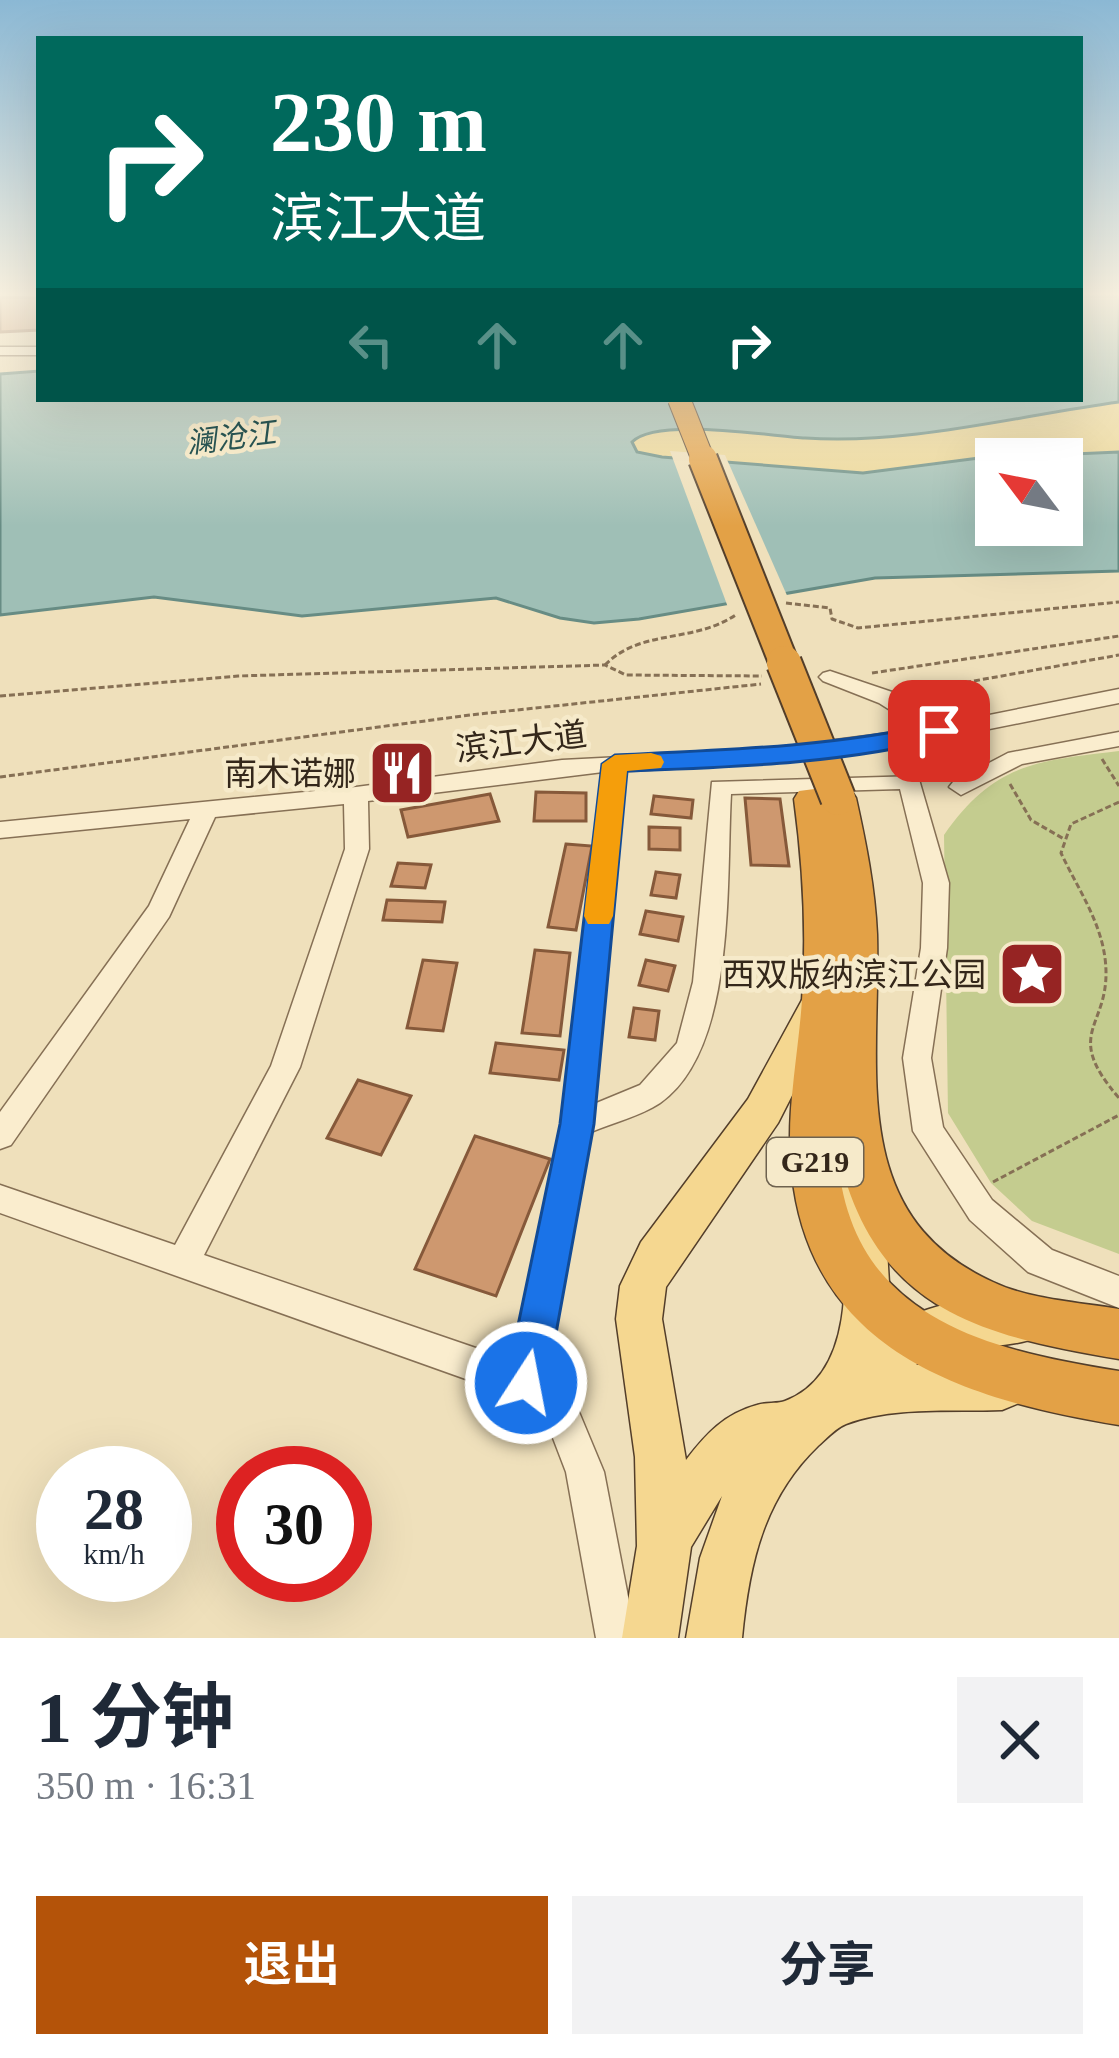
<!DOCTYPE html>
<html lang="zh">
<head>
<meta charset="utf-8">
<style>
	body { margin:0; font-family:"Times New Roman","Noto Sans SC",serif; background:#f2f2f3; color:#1f2937; height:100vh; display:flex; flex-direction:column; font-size:45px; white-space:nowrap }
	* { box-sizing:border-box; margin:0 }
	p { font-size:39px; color:#747a83 }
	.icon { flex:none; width:66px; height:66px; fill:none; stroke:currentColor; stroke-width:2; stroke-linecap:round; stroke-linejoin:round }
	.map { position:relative; height:1638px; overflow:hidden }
	.side { display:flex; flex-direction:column; background:#fff; flex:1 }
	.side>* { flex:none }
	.top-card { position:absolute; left:36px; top:36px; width:1047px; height:366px; border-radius:0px; box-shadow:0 12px 48px #0002; background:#00695c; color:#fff; overflow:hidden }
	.needle { width:78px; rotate:302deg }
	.controls { position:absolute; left:975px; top:438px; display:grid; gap:24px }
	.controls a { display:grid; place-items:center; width:108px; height:108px; border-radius:0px; background:#fff; box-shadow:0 12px 48px #0002; font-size:60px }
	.speed { position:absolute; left:36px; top:1446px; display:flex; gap:24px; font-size:60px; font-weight:700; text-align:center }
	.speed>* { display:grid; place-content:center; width:156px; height:156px; border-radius:50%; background:#fff; box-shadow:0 12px 48px #0002; line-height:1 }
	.speed small { font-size:30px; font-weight:400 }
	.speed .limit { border:18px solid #d22; background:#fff; color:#111 }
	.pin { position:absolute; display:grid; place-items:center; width:102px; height:102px; color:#fff; margin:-51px; border-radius:24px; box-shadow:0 6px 18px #0006 }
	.me { position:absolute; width:132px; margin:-66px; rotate:11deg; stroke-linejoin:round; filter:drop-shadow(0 0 9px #0008) }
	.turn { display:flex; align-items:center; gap:42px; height:252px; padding:0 36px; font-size:54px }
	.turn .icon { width:156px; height:156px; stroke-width:2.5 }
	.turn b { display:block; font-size:84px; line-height:102px }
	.lanes { display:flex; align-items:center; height:114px; padding:0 36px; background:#0003; justify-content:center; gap:60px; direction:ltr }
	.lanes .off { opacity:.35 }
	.round { display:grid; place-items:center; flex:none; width:126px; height:126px; border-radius:0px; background:#f2f2f3 }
	.head { display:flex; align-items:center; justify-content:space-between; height:204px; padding:0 36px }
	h1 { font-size:72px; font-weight:700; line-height:90px }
	.button { display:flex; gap:24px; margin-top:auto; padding:24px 36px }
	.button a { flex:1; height:138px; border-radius:0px; background:#b45309; color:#fff; font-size:48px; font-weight:700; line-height:138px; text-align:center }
	.button a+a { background:#f2f2f3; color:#1f2937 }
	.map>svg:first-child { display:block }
</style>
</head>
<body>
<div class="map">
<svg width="1119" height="1638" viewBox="0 0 1119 1638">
	<rect width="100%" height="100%" fill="#efe0bb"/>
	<path fill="#c4cc8f" d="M1119 751V1254L1032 1221 991 1183 948 1113 944 835C994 763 1036 761 1119 751Z"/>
	<path fill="#ecd796" d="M1119 402V452L979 458 864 473 662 457 637 452 632 442C657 417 768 436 805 438 909 445 1016 416 1119 402Z"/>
	<path fill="#9fbfb6" stroke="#678c84" stroke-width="3" fill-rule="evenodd" d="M1080 296H1119V402C1016 416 909 445 805 438 769 436 656 417 632 442L637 452 662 457 863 473 979 458 1119 452V571L875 578 639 619 594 623 560 618 496 598 302 616 154 597 0 615V374L39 371V399H1080ZM996 459H1062V525H996Z"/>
	<polygon fill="#efe0bb" points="670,451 725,455 789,600 729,610"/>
	<g fill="#ce986f" stroke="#86593a" stroke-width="3">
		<polygon points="0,297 39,298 39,330 0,332"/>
		<polygon points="536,792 586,793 586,821 534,821"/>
		<polygon points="490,794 499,821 408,837 401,810"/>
		<polygon points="654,796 693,800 691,818 651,814"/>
		<polygon points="745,798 780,799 789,866 751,865"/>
		<polygon points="649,827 680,828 680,850 649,849"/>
		<polygon points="566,844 592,846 576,930 548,927"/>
		<polygon points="398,863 431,865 425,888 391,886"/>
		<polygon points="656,872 680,875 676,898 651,895"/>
		<polygon points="387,900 445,902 442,922 383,920"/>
		<polygon points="646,911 683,917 678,941 640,934"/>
		<polygon points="535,950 570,953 560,1036 522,1033"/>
		<polygon points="423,960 457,963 443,1031 407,1028"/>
		<polygon points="646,960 675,966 668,991 639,985"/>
		<polygon points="634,1008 659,1011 655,1040 629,1037"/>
		<polygon points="496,1043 564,1050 559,1080 490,1073"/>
		<polygon points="358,1080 411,1096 381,1155 327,1138"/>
		<polygon points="475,1136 550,1159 496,1296 415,1269"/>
	</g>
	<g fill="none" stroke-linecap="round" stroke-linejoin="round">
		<g stroke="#867055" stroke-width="3">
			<g id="minor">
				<rect x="0" y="347" width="39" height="8"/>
				<path d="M830 671 895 693 944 724 1119 689V703L890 749 758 764 626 771 594 1104 640 1085 677 1043 693 982 712 782 918 776 949 883 947 948 931 1058 943 1127 992 1200 1052 1250 1119 1276V1308L1028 1272 970 1220 913 1131 903 1058 921 948 923 883 900 789 731 794C726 880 737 1049 660 1103 641 1116 612 1123 591 1132L546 1376 574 1400 604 1472 636 1638H596L566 1472 548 1425 516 1397 0 1213V1185L175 1245 271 1066 345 849 344 804 215 817 169 917 11 1145 0 1149V1112L149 906 190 819 0 838V822L356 787 562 760 758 750 920 729 879 703 823 681 819 677 823 673ZM603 772 562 1124 514 1361 204 1255 300 1067 369 849 368 801Z"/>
				<polygon points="1119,732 1119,746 1022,764 961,795 949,787 953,782 1008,753"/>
			</g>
		</g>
		<g stroke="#533e2a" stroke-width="3">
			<path id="major" d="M816 996 830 1000 835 1011 778 1123 666 1287 662 1319 686 1460C706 1434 724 1414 757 1405 766 1402 777 1404 785 1401 865 1370 843 1247 839 1181L846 1167 861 1162 876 1167 883 1181 889 1283 885 1330C922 1304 996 1288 1038 1305L1045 1321 1038 1337C999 1353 951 1339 916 1365L1002 1362 1019 1369 1026 1386 1019 1403 1002 1410C953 1412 893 1406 846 1424 836 1428 827 1438 818 1446 763 1499 749 1565 742 1638H686L700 1558 722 1496 691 1547 678 1638H622L637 1546 635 1457 616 1319 620 1286 641 1242 748 1099 802 1000Z"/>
		</g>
		<g stroke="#533e2a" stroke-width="3">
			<path id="highway" d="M838 786 851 790 856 798C866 843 875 888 877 934 881 1067 845 1215 993 1282 1031 1300 1078 1302 1119 1309V1359C974 1335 872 1307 837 1148 846 1316 981 1349 1119 1371V1425C968 1400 811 1354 792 1174 785 1116 798 1058 802 1000 807 933 803 866 794 799L799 791Z"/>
		</g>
		<g stroke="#867055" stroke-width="3" stroke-dasharray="6 3" stroke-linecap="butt">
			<polyline points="786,603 830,608 832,619 858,628 1119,602"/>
			<path d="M605 665C641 628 694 644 737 614"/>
			<polyline points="872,673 1119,636"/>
			<polyline points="912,692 1119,655"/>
			<polyline points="0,696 238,676 605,665 626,675 762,676"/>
			<polyline points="912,756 944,776"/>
			<polyline points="1102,759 1119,786"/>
			<polyline points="0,777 470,715 761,684"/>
			<polyline points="1010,784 1031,820 1064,839"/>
			<path d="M1119 802 1071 824 1061 853C1077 887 1100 920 1105 958 1114 1028 1059 1029 1119 1098"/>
			<polyline points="993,1182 1119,1115"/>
		</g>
		<use href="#minor" fill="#faedce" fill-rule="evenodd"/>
		<use href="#major" fill="#f5d790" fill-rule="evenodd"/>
		<use href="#highway" fill="#e3a146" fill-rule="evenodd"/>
		<g stroke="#533e2a" stroke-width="24" stroke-linecap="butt">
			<polyline id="highway-bridge-far2" points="679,399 704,462"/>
		</g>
		<g stroke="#533e2a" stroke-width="32" stroke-linecap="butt">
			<polyline id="highway-bridge-far1" points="703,459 785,666"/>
		</g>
		<g stroke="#533e2a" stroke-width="38" stroke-linecap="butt">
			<polyline id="highway-bridge" points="784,663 838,798"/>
		</g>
		<use href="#highway-bridge-far2" stroke="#e3a146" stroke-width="22"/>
		<use href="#highway-bridge-far1" stroke="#e3a146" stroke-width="28"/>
		<use href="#highway-bridge" stroke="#e3a146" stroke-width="34"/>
	</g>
	<linearGradient id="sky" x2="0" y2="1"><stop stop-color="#8bb8d4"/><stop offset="0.56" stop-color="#f8f1e0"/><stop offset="1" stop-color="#f8f1e0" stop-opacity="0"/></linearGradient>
	<rect width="1119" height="526" fill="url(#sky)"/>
	<path fill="#1a73e8" stroke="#114b97" stroke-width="3" d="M939 723 951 731 948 737C843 764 734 767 627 771L594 1124 547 1383 541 1397 526 1403 512 1397 506 1383 560 1124 602 764 615 755C723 750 832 747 939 723Z"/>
	<polygon fill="#f59e0b" points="651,753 661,756 664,762 661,768 627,771 613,916 609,924 588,924 584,916 602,764 615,755"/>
	<defs>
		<g id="restaurant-square" transform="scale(3.45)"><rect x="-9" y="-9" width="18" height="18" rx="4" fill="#962423" stroke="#f6eaca"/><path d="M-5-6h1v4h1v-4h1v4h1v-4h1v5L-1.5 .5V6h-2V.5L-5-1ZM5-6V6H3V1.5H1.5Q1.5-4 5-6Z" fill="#fff"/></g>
		<g id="sight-square" transform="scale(3.45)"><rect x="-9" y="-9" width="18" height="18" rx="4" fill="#962423" stroke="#f6eaca"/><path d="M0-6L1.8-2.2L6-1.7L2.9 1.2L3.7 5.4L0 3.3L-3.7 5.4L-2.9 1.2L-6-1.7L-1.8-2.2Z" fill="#fff"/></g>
	</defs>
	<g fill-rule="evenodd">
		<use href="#restaurant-square" x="402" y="773"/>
		<use href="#sight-square" x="1032" y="974"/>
	</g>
	<g text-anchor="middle" stroke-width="9" stroke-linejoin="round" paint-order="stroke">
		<g font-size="30" font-style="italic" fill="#295553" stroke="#f6eaca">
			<text transform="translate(231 438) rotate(-7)" y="10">澜沧江</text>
		</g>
		<rect fill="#f6eaca" stroke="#6e624f" stroke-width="3" x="767" y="1138" width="96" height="48" rx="9"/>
		<g font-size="30" font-weight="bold" fill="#34271a">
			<text x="815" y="1172">G219</text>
		</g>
		<g font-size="33" fill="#34271a" stroke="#f6eaca">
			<text transform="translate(521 741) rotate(-7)" y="12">滨江大道</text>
		</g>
		<g font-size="33" fill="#34271a" stroke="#f6eaca" text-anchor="end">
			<text x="356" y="785">南木诺娜</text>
			<text x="986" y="986">西双版纳滨江公园</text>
		</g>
	</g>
</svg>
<div class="controls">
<a><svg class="needle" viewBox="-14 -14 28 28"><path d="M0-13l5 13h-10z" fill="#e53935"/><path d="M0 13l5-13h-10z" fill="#747a83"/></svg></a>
</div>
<div class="speed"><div>28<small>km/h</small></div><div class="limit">30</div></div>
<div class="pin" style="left:939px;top:731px;background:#d93025"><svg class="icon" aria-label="arrive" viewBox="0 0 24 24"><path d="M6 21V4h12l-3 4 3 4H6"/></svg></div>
<svg class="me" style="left:526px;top:1383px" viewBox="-20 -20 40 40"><circle r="17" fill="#1a73e8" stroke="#fff" stroke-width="3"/><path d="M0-11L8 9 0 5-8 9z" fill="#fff"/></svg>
<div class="top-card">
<div class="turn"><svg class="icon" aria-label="right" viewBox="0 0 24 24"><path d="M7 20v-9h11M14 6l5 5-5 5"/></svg><div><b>230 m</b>滨江大道</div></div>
<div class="lanes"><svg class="icon off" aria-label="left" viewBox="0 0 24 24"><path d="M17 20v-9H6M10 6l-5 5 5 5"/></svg><svg class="icon off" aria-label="ahead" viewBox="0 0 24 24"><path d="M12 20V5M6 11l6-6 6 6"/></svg><svg class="icon off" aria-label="ahead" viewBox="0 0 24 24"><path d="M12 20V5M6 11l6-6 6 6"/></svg><svg class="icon" aria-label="right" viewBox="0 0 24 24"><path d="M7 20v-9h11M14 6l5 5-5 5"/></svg></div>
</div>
</div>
<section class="side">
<div class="head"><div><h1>1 分钟</h1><p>350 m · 16:31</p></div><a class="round"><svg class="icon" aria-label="close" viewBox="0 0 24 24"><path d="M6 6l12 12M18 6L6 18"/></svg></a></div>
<div class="button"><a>退出</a><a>分享</a></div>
</section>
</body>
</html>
